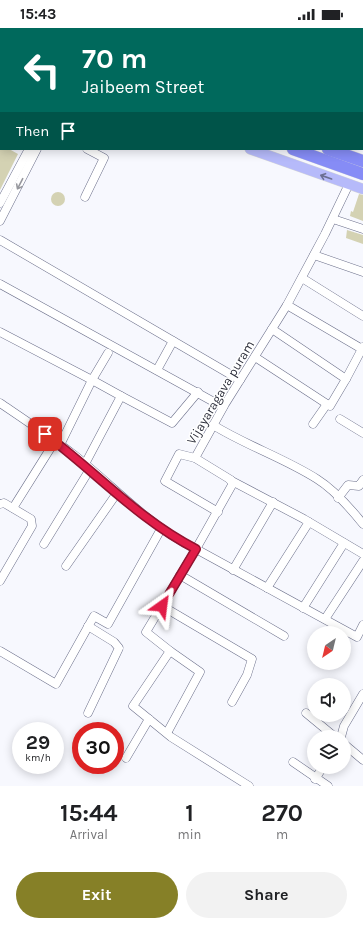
<!DOCTYPE html>
<html lang="en">
<head>
<meta charset="utf-8">
<style>
	body { margin:0; font-family:Karla,sans-serif; background:#f2f2f2; color:#202124; height:100vh; display:flex; flex-direction:column; font-size:15px; white-space:nowrap }
	* { box-sizing:border-box; margin:0 }
	p { font-size:13px; color:#757577 }
	.icon { flex:none; width:22px; height:22px; fill:none; stroke:currentColor; stroke-width:2; stroke-linecap:round; stroke-linejoin:round }
	.map { position:relative; height:758px; overflow:hidden }
	.drawer { display:flex; flex-direction:column; background:#fff; flex:1 }
	.drawer>* { flex:none }
	.hud { position:absolute; left:0px; top:0px; width:363px; height:122px; box-shadow:0 2px 10px #0003; background:#00695c; color:#fff; overflow:hidden }
	.needle { width:26px; rotate:215deg }
	.tools { position:absolute; left:307px; top:598px; display:grid; gap:8px }
	.tools a { display:grid; place-items:center; width:44px; height:44px; border-radius:50%; background:#fff; box-shadow:0 2px 10px #0003; font-size:20px }
	.speed { position:absolute; left:12px; top:694px; display:flex; gap:8px; font-size:20px; font-weight:700; text-align:center }
	.speed>* { display:grid; place-content:center; width:52px; height:52px; border-radius:50%; background:#fff; box-shadow:0 2px 10px #0003; line-height:1 }
	.speed small { font-size:10px; font-weight:400 }
	.speed .limit { border:6px solid #d22; background:#fff; color:#111 }
	.pin { position:absolute; display:grid; place-items:center; width:34px; height:34px; color:#fff; margin:-17px; border-radius:8px; box-shadow:0 2px 6px #0006 }
	.me { position:absolute; width:44px; margin:-22px; rotate:31deg; stroke-linejoin:round; filter:drop-shadow(0 0 3px #0008) }
	.turn { display:flex; align-items:center; gap:14px; height:84px; padding:0 16px; font-size:18px }
	.turn .icon { width:52px; height:52px; stroke-width:2.5 }
	.turn b { display:block; font-size:28px; line-height:34px }
	.then { display:flex; align-items:center; height:38px; padding:0 16px; background:#0003; gap:8px; font-size:15px }
	.eta { display:flex; justify-content:space-evenly; align-items:center; height:68px; text-align:center }
	.eta b { font-size:24px; font-weight:700; line-height:28px }
	.action { display:flex; gap:8px; margin-top:auto; padding:8px 16px }
	.action a { flex:1; height:46px; border-radius:24px; background:#868027; color:#fff; font-size:16px; font-weight:700; line-height:46px; text-align:center }
	.action a+a { background:#f2f2f2; color:#202124 }
	.status { display:flex; justify-content:space-between; align-items:center; height:28px; padding:0 20px; background:#fff; direction:ltr }
	.status svg { height:11px; fill:currentColor }
	.map>svg:first-child { display:block }
</style>
</head>
<body>
<div class="status"><b>15:43</b><svg viewBox="0 0 49 12"><path d="M0 12V9h3v3zM5 12V6h3v6zM10 12V3h3v9zM15 12V0h3v12zM26 1h20v11H26zM47 4h2v5h-2z"/></svg></div>
<div class="map">
<svg width="363" height="758" viewBox="0 0 363 758">
	<rect width="100%" height="100%" fill="#f7f8fe"/>
	<g fill="#d4d2b3">
		<polygon points="0,121 9,121 18,126 0,162"/>
		<circle cx="58" cy="171" r="7"/>
		<polygon points="359,166 363,167 363,193 350,188 351,183 353,184"/>
		<polygon points="347,202 363,207 363,216 346,210"/>
	</g>
	<g fill="none" stroke-linecap="round" stroke-linejoin="round">
		<g stroke="#6c708b" stroke-width="9">
			<g id="minor">
				<polyline points="235,0 237,1"/>
				<polyline points="341,0 343,1"/>
				<polyline points="297,1 297,0"/>
				<polyline points="362,9 363,9"/>
				<polyline points="362,61 363,62"/>
				<polyline points="0,73 1,71"/>
				<polyline points="85,169 104,130 87,121"/>
				<polyline points="0,175 29,121"/>
				<polyline points="333,191 363,201"/>
				<polyline points="0,193 37,121"/>
				<polyline points="0,212 240,352"/>
				<polyline points="314,227 363,244"/>
				<polyline points="302,250 363,288"/>
				<polyline points="0,256 223,379"/>
				<polyline points="287,277 325,206 349,156"/>
				<polyline points="0,304 92,352 60,417"/>
				<polyline points="362,321 287,277 225,376 195,430 231,452 232,457 196,521 357,609 363,597"/>
				<polyline points="255,329 330,378 346,351 272,301"/>
				<polyline points="157,342 173,313"/>
				<polyline points="346,351 363,319"/>
				<polyline points="121,368 172,395 198,364"/>
				<path d="M0 375C25 392 49 408 73 426 115 459 146 496 196 521L146 604 170 623 133 678 171 709 249 758"/>
				<polyline points="340,391 363,405"/>
				<polyline points="313,396 327,376"/>
				<path d="M213 397C247 418 284 430 317 451 333 461 351 481 363 496"/>
				<polyline points="195,430 179,426 165,453 218,484"/>
				<polyline points="85,436 121,368 92,352 108,325"/>
				<polyline points="230,452 304,491 363,526"/>
				<polyline points="338,470 348,457 359,458 363,452"/>
				<polyline points="0,476 4,475 31,491 32,498 0,553"/>
				<polyline points="13,480 55,413"/>
				<polyline points="44,516 90,441"/>
				<polyline points="66,538 117,465"/>
				<polyline points="233,542 273,474"/>
				<polyline points="180,547 284,608"/>
				<polyline points="267,560 309,494"/>
				<polyline points="162,578 252,631 247,647 232,674"/>
				<polyline points="303,580 344,515"/>
				<polyline points="325,591 363,533"/>
				<polyline points="0,623 56,656 94,588 108,596 161,501"/>
				<polyline points="88,685 119,620 114,614 88,598"/>
				<polyline points="306,685 335,709"/>
				<polyline points="167,705 200,644 170,623"/>
				<polyline points="341,709 344,698 363,666"/>
				<polyline points="344,716 363,732"/>
				<polyline points="126,730 149,691"/>
				<polyline points="293,734 328,758"/>
				<polyline points="315,751 323,739"/>
			</g>
		</g>
		<g stroke="#d5d6d8" stroke-width="11">
			<g id="major">
				<polyline points="40,0 43,1"/>
				<polyline points="0,26 1,26"/>
				<polyline points="362,116 363,116"/>
				<polyline points="250,121 363,161"/>
			</g>
		</g>
		<g stroke="#d5d6d8" stroke-width="13">
			<g id="highway">
				<polyline points="0,1 1,1"/>
				<polyline points="0,13 1,13"/>
				<polyline points="293,121 363,146"/>
				<polyline points="328,121 363,133"/>
			</g>
		</g>
		<use href="#minor" stroke="#fff" stroke-width="8"/>
		<use href="#major" stroke="#b6bafa" stroke-width="10"/>
		<use href="#highway" stroke="#868cf6" stroke-width="12"/>
	</g>
	<defs><path id="oneway-shaft" d="M-6 0H5M1.5-3L5.5 0L1.5 3" fill="none" stroke-width="1.6" stroke-linecap="round" stroke-linejoin="round"/></defs>
	<use stroke="#6c6f92" href="#oneway-shaft" transform="translate(326 149) rotate(-161)"/>
	<use stroke="#97989e" href="#oneway-shaft" transform="translate(20 156) rotate(117)"/>
	<g fill="none" stroke-linecap="round" stroke-linejoin="round">
		<g stroke="#92132f" stroke-width="10">
			<path id="route" d="M45 406C96 444 139 492 196 521L162 578"/>
		</g>
		<use href="#route" stroke="#e11d48" stroke-width="7"/>
	</g>
	<g text-anchor="middle" stroke-width="3" stroke-linejoin="round" paint-order="stroke">
		<g font-size="13" fill="#2f313d" stroke="#fff">
			<text transform="translate(220 364) rotate(-59)" y="5">Vijayaragava puram</text>
		</g>
	</g>
</svg>
<div class="tools">
<a><svg class="needle" viewBox="-14 -14 28 28"><path d="M0-13l5 13h-10z" fill="#e53935"/><path d="M0 13l5-13h-10z" fill="#757577"/></svg></a>
<a><svg class="icon" aria-label="sound" viewBox="0 0 24 24"><path d="M4 9h4l5-4v14l-5-4H4zM17 9q2 3 0 6"/></svg></a>
<a><svg class="icon" aria-label="layers" viewBox="0 0 24 24"><path d="M12 4l9 5-9 5-9-5zM3 14l9 5 9-5"/></svg></a>
</div>
<div class="speed"><div>29<small>km/h</small></div><div class="limit">30</div></div>
<div class="pin" style="left:45px;top:406px;background:#d93025"><svg class="icon" aria-label="arrive" viewBox="0 0 24 24"><path d="M6 21V4h12l-3 4 3 4H6"/></svg></div>
<svg class="me" style="left:162px;top:578px" viewBox="-20 -20 40 40"><path d="M0-17L14 15 0 8-14 15z" fill="#e11d48" stroke="#fff" stroke-width="4"/></svg>
<div class="hud">
<div class="turn"><svg class="icon" aria-label="left" viewBox="0 0 24 24"><path d="M17 20v-9H6M10 6l-5 5 5 5"/></svg><div><b>70 m</b>Jaibeem Street</div></div>
<div class="then">Then<svg class="icon" aria-label="arrive" viewBox="0 0 24 24"><path d="M6 21V4h12l-3 4 3 4H6"/></svg></div>
</div>
</div>
<section class="drawer">
<div class="eta">
<div><b>15:44</b><p>Arrival</p></div>
<div><b>1</b><p>min</p></div>
<div><b>270</b><p>m</p></div>
</div>
<div class="action"><a>Exit</a><a>Share</a></div>
</section>
</body>
</html>
